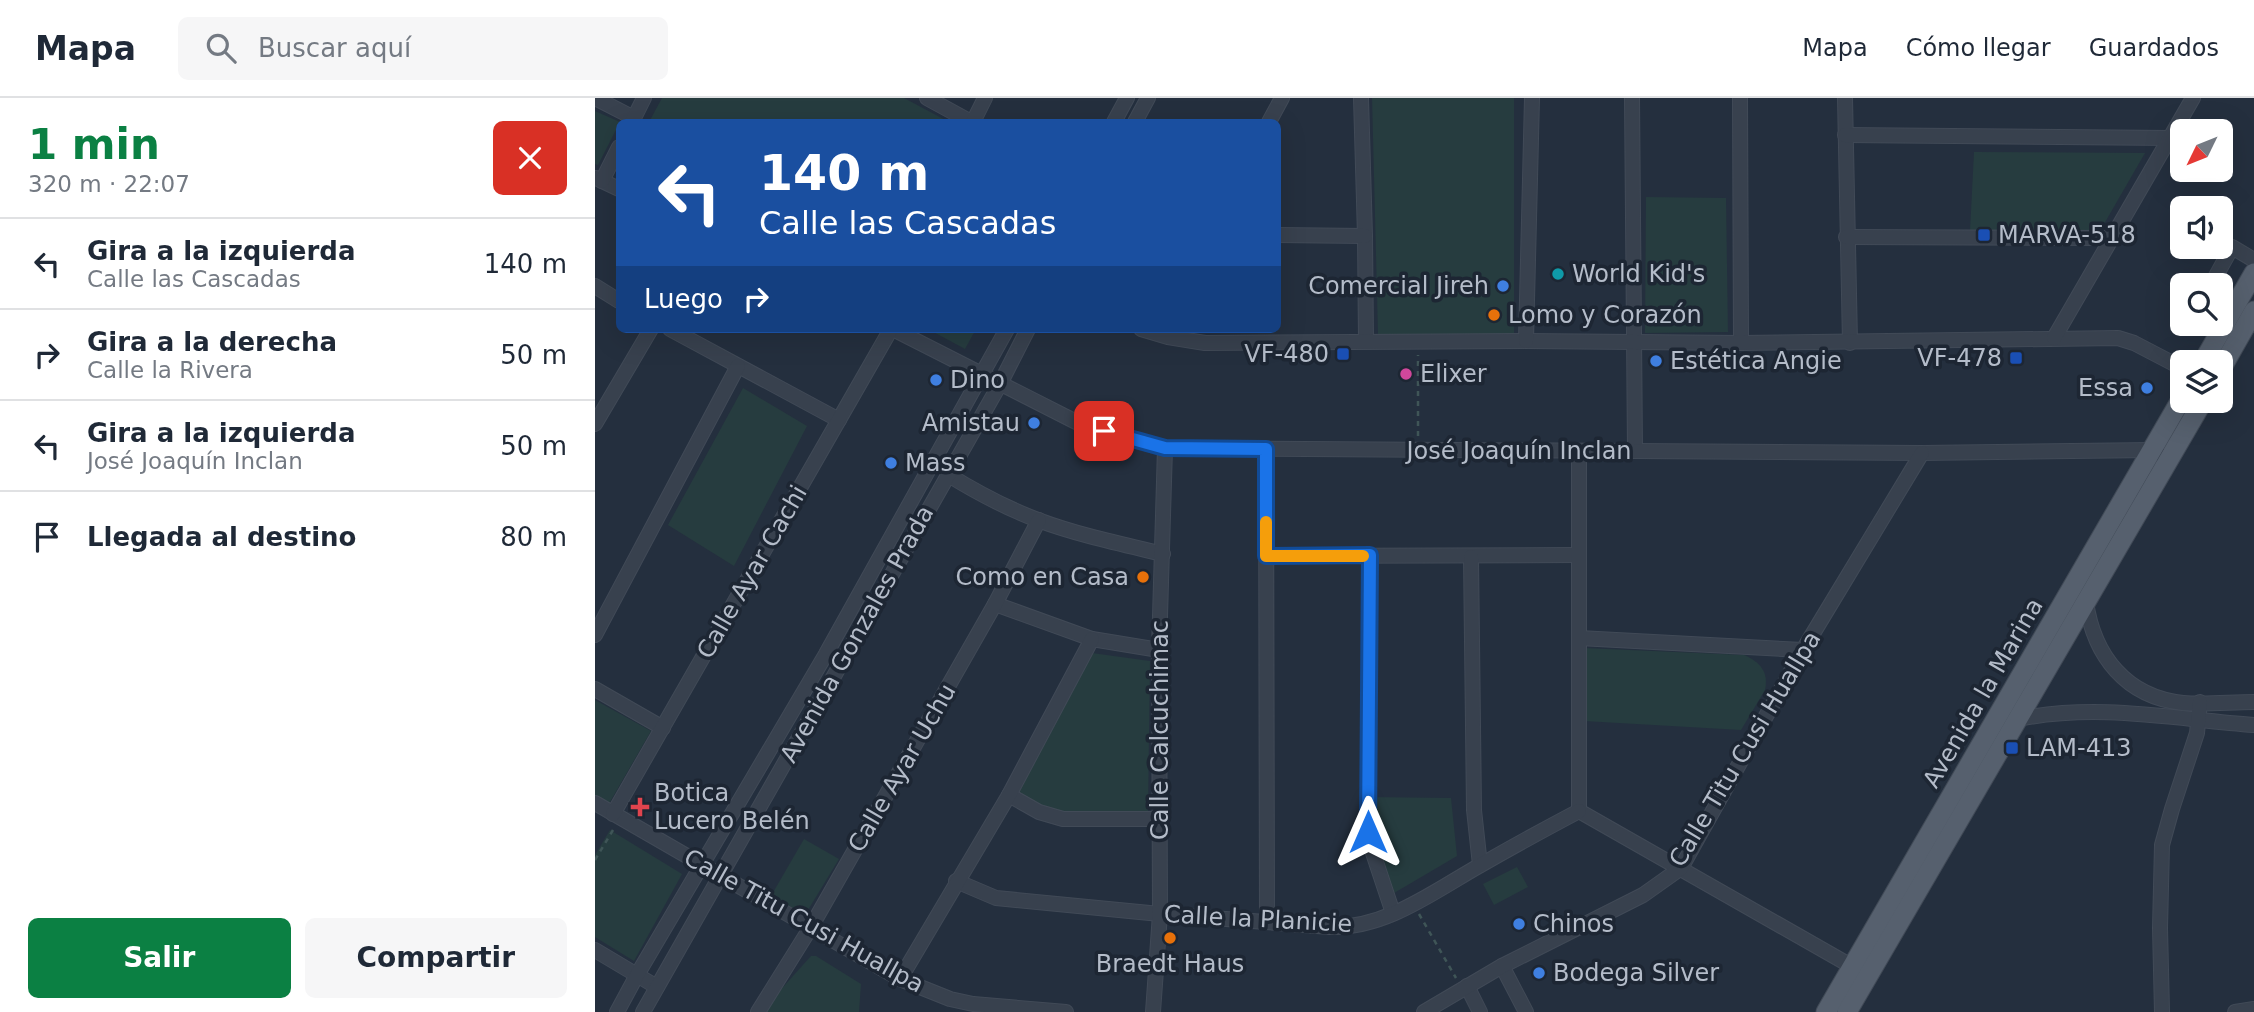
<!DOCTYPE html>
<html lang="es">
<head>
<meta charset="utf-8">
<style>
	body { margin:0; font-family:"DejaVu Sans",sans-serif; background:#f6f6f7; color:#1f2937; height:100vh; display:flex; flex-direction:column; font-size:26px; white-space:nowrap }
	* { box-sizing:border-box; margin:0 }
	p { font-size:23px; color:#747a83 }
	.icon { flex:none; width:38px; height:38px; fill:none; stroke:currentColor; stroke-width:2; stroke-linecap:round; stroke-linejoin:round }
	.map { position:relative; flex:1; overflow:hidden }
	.details { display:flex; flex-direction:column; background:#fff; width:595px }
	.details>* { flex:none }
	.guide { position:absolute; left:21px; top:21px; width:665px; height:214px; border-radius:10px; box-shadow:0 7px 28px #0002; background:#1a4fa0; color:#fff; overflow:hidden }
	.needle { width:46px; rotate:227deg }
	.controls { position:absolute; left:1575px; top:21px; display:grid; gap:14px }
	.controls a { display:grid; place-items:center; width:63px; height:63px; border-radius:10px; background:#fff; box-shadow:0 7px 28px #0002; font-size:35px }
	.pin { position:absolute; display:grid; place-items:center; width:60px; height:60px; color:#fff; margin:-30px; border-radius:14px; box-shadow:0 4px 10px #0006 }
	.me { position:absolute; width:77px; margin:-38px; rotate:0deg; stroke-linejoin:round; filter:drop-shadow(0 0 5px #0008) }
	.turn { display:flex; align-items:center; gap:24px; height:147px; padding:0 28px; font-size:32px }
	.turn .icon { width:91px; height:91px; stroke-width:2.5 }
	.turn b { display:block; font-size:49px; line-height:60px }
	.then { display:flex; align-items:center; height:66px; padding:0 28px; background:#0003; gap:14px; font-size:26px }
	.round { display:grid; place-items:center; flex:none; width:74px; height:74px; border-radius:10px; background:#f6f6f7 }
	.headline { display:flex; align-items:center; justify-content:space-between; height:119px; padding:0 28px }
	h1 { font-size:42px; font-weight:700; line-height:52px; color:#0b8043 }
	.button { display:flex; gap:14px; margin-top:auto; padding:14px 28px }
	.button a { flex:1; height:80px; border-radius:10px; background:#0b8043; color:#fff; font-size:28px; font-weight:700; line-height:80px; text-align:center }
	.button a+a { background:#f6f6f7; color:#1f2937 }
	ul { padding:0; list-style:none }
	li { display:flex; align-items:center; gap:21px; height:91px; padding:0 28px; border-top:2px solid #e0e1e3 }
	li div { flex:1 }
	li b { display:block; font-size:26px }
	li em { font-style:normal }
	header { display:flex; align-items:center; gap:42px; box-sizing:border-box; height:98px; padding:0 35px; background:#fff; border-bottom:2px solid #e0e1e3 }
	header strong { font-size:33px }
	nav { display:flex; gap:38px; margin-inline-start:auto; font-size:24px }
	.search { width:490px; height:63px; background:#f6f6f7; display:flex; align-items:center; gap:18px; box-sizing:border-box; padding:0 24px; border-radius:10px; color:#747a83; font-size:26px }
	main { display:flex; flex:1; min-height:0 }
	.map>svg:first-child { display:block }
</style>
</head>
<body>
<header>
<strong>Mapa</strong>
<div class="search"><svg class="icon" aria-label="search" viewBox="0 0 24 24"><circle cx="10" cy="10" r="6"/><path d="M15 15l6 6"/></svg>Buscar aquí</div>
<nav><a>Mapa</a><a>Cómo llegar</a><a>Guardados</a></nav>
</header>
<main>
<section class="details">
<div class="headline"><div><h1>1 min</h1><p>320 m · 22:07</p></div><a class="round" style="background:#d93025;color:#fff"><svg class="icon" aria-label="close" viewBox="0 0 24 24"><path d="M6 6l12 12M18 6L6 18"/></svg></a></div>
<ul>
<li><svg class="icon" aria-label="left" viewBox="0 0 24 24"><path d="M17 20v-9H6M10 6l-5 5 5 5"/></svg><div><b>Gira a la izquierda</b><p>Calle las Cascadas</p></div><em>140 m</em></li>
<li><svg class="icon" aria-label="right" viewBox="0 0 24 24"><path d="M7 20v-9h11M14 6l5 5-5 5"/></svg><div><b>Gira a la derecha</b><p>Calle la Rivera</p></div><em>50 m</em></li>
<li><svg class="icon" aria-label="left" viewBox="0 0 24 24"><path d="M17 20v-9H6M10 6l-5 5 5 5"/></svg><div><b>Gira a la izquierda</b><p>José Joaquín Inclan</p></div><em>50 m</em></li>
<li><svg class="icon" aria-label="arrive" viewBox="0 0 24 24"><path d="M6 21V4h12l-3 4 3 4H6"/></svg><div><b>Llegada al destino</b></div><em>80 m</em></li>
</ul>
<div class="button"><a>Salir</a><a>Compartir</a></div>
</section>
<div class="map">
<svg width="1659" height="914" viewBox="0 0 1659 914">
	<rect width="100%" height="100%" fill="#242f3e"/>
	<g fill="#263c3f">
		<polygon points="67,0 309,0 354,24 54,24"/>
		<polygon points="777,0 919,0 919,241 783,236"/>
		<polygon points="0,13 25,24 3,67 0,66"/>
		<polygon points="1379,54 1550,55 1505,133 1375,133"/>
		<polygon points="1051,99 1131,100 1133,234 1050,235"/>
		<polygon points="333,231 381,231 370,251"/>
		<polygon points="148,290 212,328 139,468 73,427"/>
		<path d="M989 550 1149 557C1165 564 1174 574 1170 592L1146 632 989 623Z"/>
		<polygon points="497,555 555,563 553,716 483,718 432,705 422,692"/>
		<polygon points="0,602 56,633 12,709 0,702"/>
		<polygon points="771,699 856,700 862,758 794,798"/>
		<polygon points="15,732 87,776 39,863 0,839 0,757"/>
		<polygon points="209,741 244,761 210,817 176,798"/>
		<polygon points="922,769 933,789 899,807 888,786"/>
		<polygon points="216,858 221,858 266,886 264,914 172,914 181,897"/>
	</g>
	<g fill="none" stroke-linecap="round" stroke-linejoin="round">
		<g stroke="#414a57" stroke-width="16">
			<g id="minor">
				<polyline points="0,0 39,20"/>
				<polyline points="332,0 376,24"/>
				<polyline points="766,0 770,138 771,243"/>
				<polyline points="1037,0 1040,353"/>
				<polyline points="1145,0 1146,245"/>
				<polyline points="1250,0 1255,245"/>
				<polyline points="37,24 49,0"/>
				<polyline points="378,24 390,0"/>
				<polyline points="519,24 532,0"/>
				<polyline points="540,24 553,0"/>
				<polyline points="674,24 687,0"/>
				<polyline points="1250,37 1576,40"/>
				<polyline points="1,80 24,91"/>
				<polyline points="7,83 24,49"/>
				<polyline points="682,137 770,138"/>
				<polyline points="1251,139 1518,140"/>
				<polyline points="1616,187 1637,149 1659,162"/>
				<polyline points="0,188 24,203"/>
				<polyline points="75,231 244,322"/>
				<polyline points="298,231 489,328 570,350 1327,355 1557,352 1564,356"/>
				<polyline points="546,231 573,239 610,245 931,243 1146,245 1523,240 1539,245 1587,270"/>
				<polyline points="1459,240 1598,0"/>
				<polyline points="931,243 937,0"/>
				<polyline points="0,326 56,231"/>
				<polyline points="671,351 672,824"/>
				<path d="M352 376C381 394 411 410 443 422 483 437 526 446 568 456"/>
				<polyline points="775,457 773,734 775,746 798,815"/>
				<polyline points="671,458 984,457"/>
				<polyline points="876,459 879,712 885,767"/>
				<path d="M1491 504C1499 558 1531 599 1588 605 1611 607 1636 604 1659 604"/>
				<polyline points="400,506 497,541 564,552"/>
				<polyline points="0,537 143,268"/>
				<polyline points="984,540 1208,552"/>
				<polyline points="0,591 68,630"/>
				<path d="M1423 621C1504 605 1579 621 1659 627"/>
				<polyline points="414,697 444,714 468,721 565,721"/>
				<polyline points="0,705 305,881 355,901 378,906 471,914"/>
				<polyline points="984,713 984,353"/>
				<polyline points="984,713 1265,873"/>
				<polyline points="18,716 296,231"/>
				<path d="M361 783 401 800 565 816 735 829C790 831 838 794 884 768 917 749 950 731 984 713"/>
				<polyline points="0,852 62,889"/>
				<polyline points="907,868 931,914"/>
				<polyline points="305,881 414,697 497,541"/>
				<polyline points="872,888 885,914"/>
				<polyline points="22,914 42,877 231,556 412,231"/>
				<polyline points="48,914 405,286 433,231"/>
				<polyline points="163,914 216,829 400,506 444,422"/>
				<polyline points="558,914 565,816 564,552 570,350"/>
				<polyline points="829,914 907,868 1048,797 1086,770 1208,552 1327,355"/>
				<polyline points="1567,914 1565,830 1567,747 1577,711 1602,635 1605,604"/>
				<polyline points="1640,914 1659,911"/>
			</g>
		</g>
		<g stroke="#414a57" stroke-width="21">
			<g id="major">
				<polyline points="1608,264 1659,175"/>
				<polyline points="1626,271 1659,213"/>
				<polyline points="1231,914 1587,300"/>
				<polyline points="1252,914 1608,303"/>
			</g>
		</g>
		<g stroke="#3f5557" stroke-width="2.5" stroke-dasharray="5 5" stroke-linecap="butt">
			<polyline points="823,338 823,257"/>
			<polyline points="0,762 18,732"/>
			<polyline points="824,816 861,880"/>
		</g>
		<use href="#minor" stroke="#38414e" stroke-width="14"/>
		<use href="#major" stroke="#56606e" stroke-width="19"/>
	</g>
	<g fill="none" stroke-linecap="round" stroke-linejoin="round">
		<g stroke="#114b97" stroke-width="18">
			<polyline id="route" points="509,333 570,350 671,351 671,458 775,457 773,734"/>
		</g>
		<use href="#route" stroke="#1a73e8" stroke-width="12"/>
		<polyline stroke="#f59e0b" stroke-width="12" points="671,424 671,458 768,458"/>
	</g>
	<g fill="#1a4fb4" stroke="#1d2633" stroke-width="2.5">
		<rect x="1382" y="130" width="14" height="14" rx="3.5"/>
		<rect x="741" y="249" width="14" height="14" rx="3.5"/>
		<rect x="1414" y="253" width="14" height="14" rx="3.5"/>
		<rect x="1410" y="643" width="14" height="14" rx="3.5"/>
	</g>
	<circle fill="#0f9aa8" stroke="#1d2633" stroke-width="2.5" cx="963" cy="176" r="7"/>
	<g fill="#3f7fe0" stroke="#1d2633" stroke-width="2.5">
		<circle cx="908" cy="188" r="7"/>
		<circle cx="1061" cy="263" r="7"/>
		<circle cx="341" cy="282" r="7"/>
		<circle cx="1552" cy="290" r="7"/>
		<circle cx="439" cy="325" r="7"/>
		<circle cx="296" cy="365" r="7"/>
		<circle cx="924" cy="826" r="7"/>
		<circle cx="944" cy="875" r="7"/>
	</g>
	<g fill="#e8710a" stroke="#1d2633" stroke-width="2.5">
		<circle cx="899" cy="217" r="7"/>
		<circle cx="548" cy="479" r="7"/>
		<circle cx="575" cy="840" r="7"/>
	</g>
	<circle fill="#d1479c" stroke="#1d2633" stroke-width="2.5" cx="811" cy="276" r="7"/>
	<path fill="#e0444e" stroke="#1d2633" stroke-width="2.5" d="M41.5 698.5h7v7h7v7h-7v7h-7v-7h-7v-7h7z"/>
	<g text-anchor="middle" stroke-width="7" stroke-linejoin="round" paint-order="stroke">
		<g font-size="24" fill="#b4bcc9" stroke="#1d2633" text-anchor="start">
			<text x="1403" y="145">MARVA-518</text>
			<text x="977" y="184">World Kid's</text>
			<text x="894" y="196" text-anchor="end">Comercial Jireh</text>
			<text x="913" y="225">Lomo y Corazón</text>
			<text x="734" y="264" text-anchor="end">VF-480</text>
			<text x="1407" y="268" text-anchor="end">VF-478</text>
			<text x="1075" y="271">Estética Angie</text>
			<text x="825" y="284">Elixer</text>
			<text x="355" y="290">Dino</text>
			<text x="1538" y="298" text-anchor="end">Essa</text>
			<text x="425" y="333" text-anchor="end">Amistau</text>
			<text x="310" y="373">Mass</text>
			<text x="534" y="487" text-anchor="end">Como en Casa</text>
			<text x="1431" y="658">LAM-413</text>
			<text x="59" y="703">Botica<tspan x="59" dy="28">Lucero Belén</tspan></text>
			<text x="938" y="834">Chinos</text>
			<text x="575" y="874" text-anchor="middle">Braedt Haus</text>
			<text x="958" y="883">Bodega Silver</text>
		</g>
		<g font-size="24" fill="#b4bcc9" stroke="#1d2633">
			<text x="924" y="361">José Joaquín Inclan</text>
			<text transform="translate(157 474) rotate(-60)" y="8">Calle Ayar Cachi</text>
			<text transform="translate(262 536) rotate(-61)" y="8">Avenida Gonzales Prada</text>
			<text transform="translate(1388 595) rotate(-60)" y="8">Avenida la Marina</text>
			<text transform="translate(565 632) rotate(-90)" y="8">Calle Calcuchimac</text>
			<text transform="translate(1150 651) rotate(-59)" y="8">Calle Titu Cusi Huallpa</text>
			<text transform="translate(307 670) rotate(-60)" y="8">Calle Ayar Uchu</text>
			<text transform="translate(663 821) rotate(3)" y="8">Calle la Planicie</text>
			<text transform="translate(209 823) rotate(29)" y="8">Calle Titu Cusi Huallpa</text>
		</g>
	</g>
</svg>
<div class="controls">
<a><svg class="needle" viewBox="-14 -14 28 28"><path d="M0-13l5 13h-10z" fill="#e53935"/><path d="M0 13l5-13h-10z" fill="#747a83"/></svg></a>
<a><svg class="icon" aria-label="sound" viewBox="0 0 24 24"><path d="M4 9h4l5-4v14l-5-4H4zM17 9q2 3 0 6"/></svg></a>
<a><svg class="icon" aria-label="search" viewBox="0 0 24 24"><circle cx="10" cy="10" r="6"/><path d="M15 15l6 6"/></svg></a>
<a><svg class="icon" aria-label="layers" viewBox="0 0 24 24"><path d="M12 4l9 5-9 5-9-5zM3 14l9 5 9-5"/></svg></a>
</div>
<div class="pin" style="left:509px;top:333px;background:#d93025"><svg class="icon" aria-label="arrive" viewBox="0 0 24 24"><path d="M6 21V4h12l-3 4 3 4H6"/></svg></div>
<svg class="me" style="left:773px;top:734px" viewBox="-20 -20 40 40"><path d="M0-17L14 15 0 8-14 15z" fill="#1a73e8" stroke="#fff" stroke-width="4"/></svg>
<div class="guide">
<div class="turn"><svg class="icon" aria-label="left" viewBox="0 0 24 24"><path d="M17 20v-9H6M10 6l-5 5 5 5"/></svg><div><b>140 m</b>Calle las Cascadas</div></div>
<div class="then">Luego<svg class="icon" aria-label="right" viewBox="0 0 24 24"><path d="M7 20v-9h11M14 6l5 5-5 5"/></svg></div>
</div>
</div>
</main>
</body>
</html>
